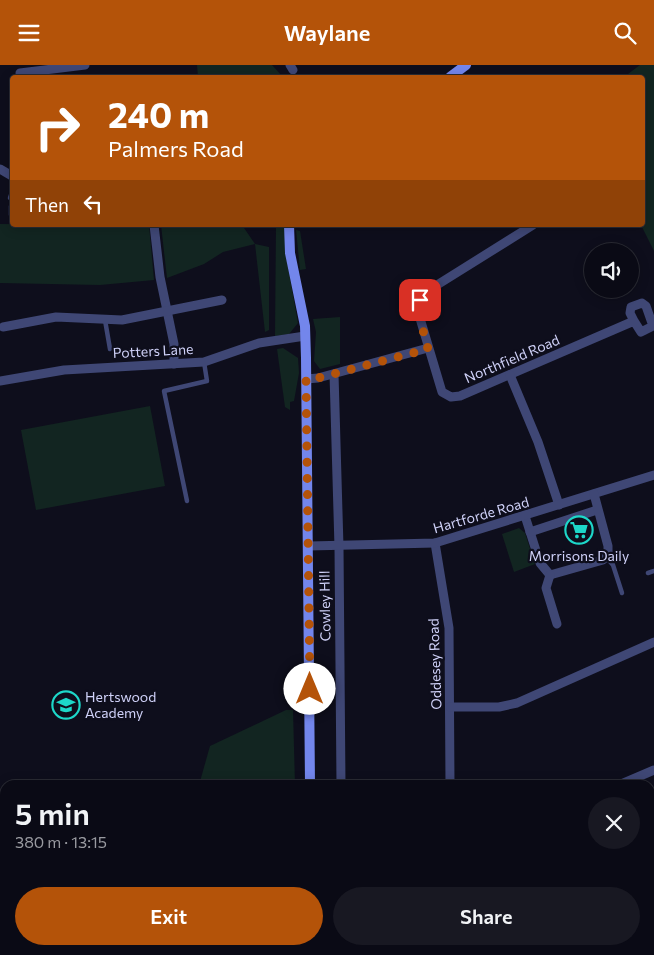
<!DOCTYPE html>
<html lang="en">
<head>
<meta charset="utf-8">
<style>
	body { margin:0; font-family:Commissioner,sans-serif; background:#181822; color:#f1f3f6; height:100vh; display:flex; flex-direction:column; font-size:19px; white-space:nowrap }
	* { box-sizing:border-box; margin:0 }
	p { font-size:16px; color:#999aa0 }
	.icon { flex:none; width:28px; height:28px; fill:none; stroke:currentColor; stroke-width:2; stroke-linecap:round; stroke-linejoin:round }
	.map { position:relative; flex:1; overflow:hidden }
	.sheet { position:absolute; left:0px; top:715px; width:655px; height:175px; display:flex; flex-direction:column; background:#0a0a15; border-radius:15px 15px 0 0; box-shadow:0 2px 12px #0003,0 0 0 1px #2a2b34 }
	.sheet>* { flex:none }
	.banner { position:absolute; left:10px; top:10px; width:635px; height:152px; border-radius:5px; box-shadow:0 2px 12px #0003,0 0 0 1px #2a2b34; background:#b45309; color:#fff; overflow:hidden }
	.buttons { position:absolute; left:584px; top:178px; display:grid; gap:10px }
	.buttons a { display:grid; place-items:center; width:55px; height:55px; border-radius:50%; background:#0a0a15; box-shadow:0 2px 12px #0003,0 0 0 1px #2a2b34; font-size:25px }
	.pin { position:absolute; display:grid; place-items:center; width:42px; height:42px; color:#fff; margin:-21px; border-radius:10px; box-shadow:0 2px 8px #0006 }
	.me { position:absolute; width:55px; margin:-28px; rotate:0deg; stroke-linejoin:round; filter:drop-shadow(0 0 4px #0008) }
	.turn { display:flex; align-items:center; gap:18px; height:105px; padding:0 15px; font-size:22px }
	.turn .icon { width:65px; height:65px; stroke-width:2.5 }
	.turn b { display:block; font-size:35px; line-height:42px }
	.then { display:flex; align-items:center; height:48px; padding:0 15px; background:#0003; gap:10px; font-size:19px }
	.round { display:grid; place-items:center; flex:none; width:52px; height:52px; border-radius:26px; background:#181822 }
	.head { display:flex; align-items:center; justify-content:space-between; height:85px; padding:0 15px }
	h1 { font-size:30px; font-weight:600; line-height:38px }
	.action { display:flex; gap:10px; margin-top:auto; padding:10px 15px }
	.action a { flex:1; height:58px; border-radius:30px; background:#b45309; color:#fff; font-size:20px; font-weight:600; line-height:58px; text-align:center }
	.action a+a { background:#181822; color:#f1f3f6 }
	header { display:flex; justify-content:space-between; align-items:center; height:65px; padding:0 15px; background:#b45309; color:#fff; font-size:22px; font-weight:600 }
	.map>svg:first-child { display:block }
</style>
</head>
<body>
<header><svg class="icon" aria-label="menu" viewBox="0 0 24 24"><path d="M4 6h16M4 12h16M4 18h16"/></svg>Waylane<svg class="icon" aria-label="search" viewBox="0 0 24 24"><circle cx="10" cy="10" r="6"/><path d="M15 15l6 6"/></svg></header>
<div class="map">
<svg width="654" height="890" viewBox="0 0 654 890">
	<rect width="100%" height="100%" fill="#0e0e1c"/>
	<g fill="#122521">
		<polygon points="197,0 272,0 283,12 198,12"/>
		<polygon points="640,0 654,0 654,186 641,160 642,12 624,12"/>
		<polygon points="0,159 149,160 154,215 100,220 0,218"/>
		<polygon points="161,160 242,160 255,179 269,182 269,265 265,267 255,179 223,187 204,199 167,213"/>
		<polygon points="276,160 285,160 285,185 298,258 289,269 275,271"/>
		<polygon points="296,165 300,166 306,204 300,205"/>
		<polygon points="340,252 340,299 320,304 314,296 316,267 313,254"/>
		<polygon points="283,283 298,293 299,308 294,336 290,337 290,345 285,342 277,284"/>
		<polygon points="150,341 165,421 36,445 21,365"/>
		<polygon points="519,463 525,468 535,499 514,507 502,469"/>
		<polygon points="286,645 293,645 295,720 199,720 210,681"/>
		<polygon points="5,867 5,885 299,885 299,890 0,890 0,868"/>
	</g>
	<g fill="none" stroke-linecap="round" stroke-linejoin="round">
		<g stroke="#3f4775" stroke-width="4.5">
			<polyline points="10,133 12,127"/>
			<polyline points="11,141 11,150"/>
			<polyline points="105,255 110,284"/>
			<polyline points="187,436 164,326 207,316 204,297"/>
			<polyline points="606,492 613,500 622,528"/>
			<polyline points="648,508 654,506"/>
		</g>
		<g stroke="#3f4775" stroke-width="9">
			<polyline points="290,0 293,5"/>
			<polyline points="20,8 85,0"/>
			<polyline points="0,104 12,111"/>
			<polyline points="154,160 160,212 174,279 174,299"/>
			<polyline points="533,160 429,225 420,235 419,250 442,327 451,332 460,331 634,256 630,248 631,242 642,238 646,241 653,261 641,267 634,256"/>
			<polyline points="3,262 56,252 122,255 222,235"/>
			<polyline points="334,309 339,482 341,720"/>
			<polyline points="510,310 538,377 559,440"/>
			<polyline points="306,314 318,313 428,283"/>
			<polyline points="0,316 64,305 204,297 259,278 305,271"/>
			<polyline points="525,451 540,498 550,510"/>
			<polyline points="530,467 597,445"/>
			<polyline points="435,478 449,563 450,720"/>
			<polyline points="309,481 435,478 654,410"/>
			<polyline points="550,510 603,495 608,488 608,481 594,429"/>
			<polyline points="550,510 546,523 557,559"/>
			<polyline points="450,642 499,642 517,638 654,577"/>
			<polyline points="619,720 654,705"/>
			<polyline points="650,811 654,813"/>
			<polyline points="495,890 496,885"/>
		</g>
		<g stroke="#7386ec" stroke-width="10">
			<polyline points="450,12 466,0"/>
			<polyline points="289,160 290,188 305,261 306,293 310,720"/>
			<polyline points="313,885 313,890"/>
			<polyline points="504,885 526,890"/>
		</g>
	</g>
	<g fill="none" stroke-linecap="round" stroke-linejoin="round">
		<polyline stroke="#b45309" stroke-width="9" stroke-dasharray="0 16.2" points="310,624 306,314 318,313 428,284 419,250 420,235"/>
	</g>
	<defs>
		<g id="supermarket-ring" transform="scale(1.4375)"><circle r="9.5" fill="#0e0e1c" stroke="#1dd7c9" stroke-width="1.5"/><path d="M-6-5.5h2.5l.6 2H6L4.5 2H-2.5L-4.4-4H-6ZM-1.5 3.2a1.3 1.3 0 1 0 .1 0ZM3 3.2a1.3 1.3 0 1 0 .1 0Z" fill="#1dd7c9"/></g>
		<g id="school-ring" transform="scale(1.4375)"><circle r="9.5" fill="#0e0e1c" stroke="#1dd7c9" stroke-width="1.5"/><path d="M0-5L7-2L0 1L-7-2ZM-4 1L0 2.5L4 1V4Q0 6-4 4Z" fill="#1dd7c9"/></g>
	</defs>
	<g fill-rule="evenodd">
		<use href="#supermarket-ring" x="579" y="465"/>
		<use href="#school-ring" x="66" y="640"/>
	</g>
	<g text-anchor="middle" stroke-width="4.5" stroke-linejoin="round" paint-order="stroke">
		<g font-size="14" fill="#d0d2f9" stroke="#0e0e1c">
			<text transform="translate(153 286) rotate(-3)" y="5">Potters Lane</text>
			<text transform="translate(512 294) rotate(-23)" y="5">Northfield Road</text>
			<text transform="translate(481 450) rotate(-16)" y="5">Hartforde Road</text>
			<text transform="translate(325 541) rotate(-91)" y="5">Cowley Hill</text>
			<text transform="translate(435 599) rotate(-92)" y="5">Oddesey Road</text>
		</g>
		<g font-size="14" fill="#d0d2f9" stroke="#0e0e1c">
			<text x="579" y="496">Morrisons Daily</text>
			<text x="85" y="637" text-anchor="start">Hertswood<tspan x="85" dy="16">Academy</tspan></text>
		</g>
	</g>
</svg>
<div class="buttons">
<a><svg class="icon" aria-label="sound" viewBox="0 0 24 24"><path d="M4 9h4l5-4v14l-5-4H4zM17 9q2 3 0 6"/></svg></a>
</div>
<div class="pin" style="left:420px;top:235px;background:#d93025"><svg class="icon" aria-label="arrive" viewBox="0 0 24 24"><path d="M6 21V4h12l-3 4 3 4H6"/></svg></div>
<svg class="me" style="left:310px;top:624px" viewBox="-20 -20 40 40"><circle r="19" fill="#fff"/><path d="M0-13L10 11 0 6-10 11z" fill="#b45309"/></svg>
<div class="banner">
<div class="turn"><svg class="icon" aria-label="right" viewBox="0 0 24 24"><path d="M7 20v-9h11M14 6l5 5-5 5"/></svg><div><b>240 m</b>Palmers Road</div></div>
<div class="then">Then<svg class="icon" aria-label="left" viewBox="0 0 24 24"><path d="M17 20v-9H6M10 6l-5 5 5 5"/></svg></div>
</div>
<section class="sheet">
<div class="head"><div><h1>5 min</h1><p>380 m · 13:15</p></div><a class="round"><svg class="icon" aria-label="close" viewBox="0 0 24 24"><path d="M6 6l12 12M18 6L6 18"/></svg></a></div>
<div class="action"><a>Exit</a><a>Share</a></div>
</section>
</div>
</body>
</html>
